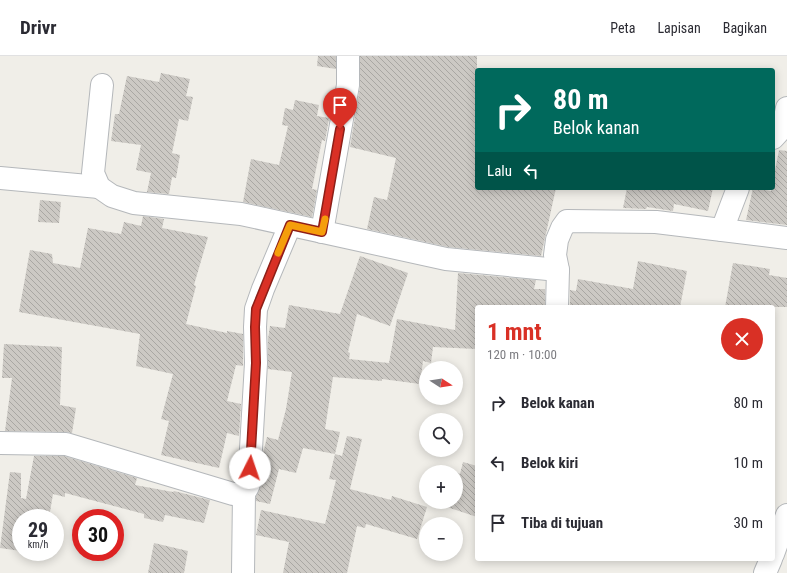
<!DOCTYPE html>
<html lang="id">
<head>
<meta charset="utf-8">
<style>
	body { margin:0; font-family:"Roboto Condensed",sans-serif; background:#f2f2f3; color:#2b2b33; height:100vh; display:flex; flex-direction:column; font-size:15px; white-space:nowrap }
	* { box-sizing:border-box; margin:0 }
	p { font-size:13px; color:#7c7c81 }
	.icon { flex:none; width:22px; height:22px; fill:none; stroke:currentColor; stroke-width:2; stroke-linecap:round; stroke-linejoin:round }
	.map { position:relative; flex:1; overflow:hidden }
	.panel { position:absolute; left:475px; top:249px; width:300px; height:256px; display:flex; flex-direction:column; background:#fff; border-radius:4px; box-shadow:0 2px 10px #0003 }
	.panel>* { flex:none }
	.banner { position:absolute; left:475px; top:12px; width:300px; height:122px; border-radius:4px; box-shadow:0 2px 10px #0003; background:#00695c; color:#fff; overflow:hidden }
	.needle { width:26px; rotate:102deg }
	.tools { position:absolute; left:419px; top:305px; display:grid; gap:8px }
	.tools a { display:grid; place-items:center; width:44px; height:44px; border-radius:50%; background:#fff; box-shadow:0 2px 10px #0003; font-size:20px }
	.speed { position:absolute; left:12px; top:453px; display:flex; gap:8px; font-size:20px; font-weight:700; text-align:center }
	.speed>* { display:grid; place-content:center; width:52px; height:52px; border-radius:50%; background:#fff; box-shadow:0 2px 10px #0003; line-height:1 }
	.speed small { font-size:10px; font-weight:400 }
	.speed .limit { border:6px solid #d22; background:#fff; color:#111 }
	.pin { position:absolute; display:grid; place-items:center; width:34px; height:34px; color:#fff; margin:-41px -17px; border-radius:50% 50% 50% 0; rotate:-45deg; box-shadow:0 0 4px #0007 }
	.pin .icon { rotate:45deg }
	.me { position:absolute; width:44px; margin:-22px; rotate:4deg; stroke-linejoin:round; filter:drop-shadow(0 0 3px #0008) }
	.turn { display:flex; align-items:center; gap:14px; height:84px; padding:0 12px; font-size:18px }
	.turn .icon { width:52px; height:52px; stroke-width:2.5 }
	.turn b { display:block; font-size:28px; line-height:34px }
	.then { display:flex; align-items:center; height:38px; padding:0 12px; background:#0003; gap:8px; font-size:15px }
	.round { display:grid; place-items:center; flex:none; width:42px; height:42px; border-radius:21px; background:#f2f2f3 }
	.head { display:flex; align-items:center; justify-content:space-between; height:68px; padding:0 12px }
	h1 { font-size:24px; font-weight:700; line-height:30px; color:#d93025 }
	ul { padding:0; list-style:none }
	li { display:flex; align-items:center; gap:12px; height:60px; padding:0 12px }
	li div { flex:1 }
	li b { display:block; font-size:15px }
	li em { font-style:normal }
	header { display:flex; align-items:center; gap:24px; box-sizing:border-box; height:56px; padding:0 20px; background:#fff; border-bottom:1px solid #e1e1e2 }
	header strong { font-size:19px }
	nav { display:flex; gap:22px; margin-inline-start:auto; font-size:14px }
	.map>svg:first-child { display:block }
</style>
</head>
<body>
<header>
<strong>Drivr</strong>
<nav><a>Peta</a><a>Lapisan</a><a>Bagikan</a></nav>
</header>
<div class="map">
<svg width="787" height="517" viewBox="0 0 787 517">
	<defs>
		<pattern id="building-back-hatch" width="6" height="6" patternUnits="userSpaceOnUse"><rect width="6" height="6" fill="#ccc9c4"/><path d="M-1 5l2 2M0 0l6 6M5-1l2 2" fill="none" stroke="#a9a7a3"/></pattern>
	</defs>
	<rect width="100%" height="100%" fill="#f0eee8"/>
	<g fill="url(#building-back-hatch)">
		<polygon points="318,0 336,0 336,13 317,10"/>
		<polygon points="360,0 477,0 477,132 556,132 541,200 448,191 367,173 374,141 387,144 396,102 350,91 360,31"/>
		<polygon points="161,17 190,23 186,40 193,41 188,65 179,63 172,97 180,99 176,122 172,121 169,138 147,136 151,117 136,114 141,89 111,85 115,58 119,58 127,20 159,26"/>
		<polygon points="295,44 319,49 317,60 329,62 325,85 322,84 312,133 317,134 312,161 243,146 251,103 279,109 288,70 282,69 285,52 293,54"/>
		<polygon points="779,94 787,95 787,169 746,164 753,132 771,135 771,132 773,132 773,124"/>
		<polygon points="627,132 713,132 708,155 674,148 673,155 647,151 646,153 623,152"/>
		<polygon points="40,144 61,146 59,167 38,166"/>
		<polygon points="143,160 164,163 162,172 208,181 194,229 196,230 186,268 227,277 227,275 243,278 243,310 236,309 227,345 241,348 239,380 227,377 219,412 161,399 169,365 161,363 173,318 136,310 140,278 19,256 30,194 52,198 53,207 80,212 88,172 121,178 124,166 141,170"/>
		<polygon points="360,200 408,217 390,270 357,258 348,296 350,297 349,303 389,307 397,263 455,274 458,217 536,224 534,233 545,233 545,251 477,251 477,293 433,291 431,307 423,305 420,328 382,323 382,325 333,321 325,373 340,376 335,398 303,392 296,417 279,413 270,448 256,445 256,440 261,428 263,397 267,381 278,384 286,353 292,316 268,313 268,283 270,270 285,272 289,249 340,258"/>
		<polygon points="638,205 687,215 680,251 570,251 570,234 576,235 578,223 633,233"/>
		<polygon points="733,207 770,213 769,219 787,222 787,251 725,251"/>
		<polygon points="4,288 62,291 60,349 76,352 72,377 66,376 5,375 12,322 2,322"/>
		<polygon points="347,380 362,383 350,433 391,444 392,440 427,451 417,483 366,468 365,472 357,470 347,517 283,517 289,486 256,479 261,454 325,468 336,424 329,423 335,398 342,400"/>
		<polygon points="34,400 64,400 137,422 135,429 173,436 174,435 210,444 204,467 165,459 163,466 144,462 144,458 65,437 65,441 53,438 49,462 21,462 21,495 0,492 10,416 21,417 21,442 26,443"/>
		<polygon points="463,406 477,410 477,461 438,448 439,446 456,446 456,416 460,418"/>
		<polygon points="154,487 188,495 184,517 148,517"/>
	</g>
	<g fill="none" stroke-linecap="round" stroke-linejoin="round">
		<g stroke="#b5b8bb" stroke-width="24">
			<g id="minor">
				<polyline points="102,29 93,117 99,131 112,140 134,147 241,158 446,203 558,214"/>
				<polyline points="773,82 783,71 787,52"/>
				<polyline points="0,122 99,131"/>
				<polyline points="722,174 738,132"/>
				<polyline points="322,176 348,29 348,0"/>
				<polyline points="557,251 558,214 555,199 557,184 562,172 567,165 656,166 787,182"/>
				<path d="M0 387 66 388 233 438C241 438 247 436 249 427L256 307 255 271 256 253 263 233 290 169"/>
				<polyline points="773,498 787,459"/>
				<polyline points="243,517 244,437"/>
				<polyline points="765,517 771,503"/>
			</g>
		</g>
		<use href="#minor" stroke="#fff" stroke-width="22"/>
	</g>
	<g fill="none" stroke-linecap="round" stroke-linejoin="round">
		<g stroke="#8d1f18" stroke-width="10">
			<polyline id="route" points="250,412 256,307 255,271 256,253 290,169 322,176 340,73"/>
		</g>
		<use href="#route" stroke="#d93025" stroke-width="7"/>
		<polyline stroke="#f59e0b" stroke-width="7" points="278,197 290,169 322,176 325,163"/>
	</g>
</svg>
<div class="tools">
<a><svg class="needle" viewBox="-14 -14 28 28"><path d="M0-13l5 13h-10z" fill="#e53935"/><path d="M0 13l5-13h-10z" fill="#7c7c81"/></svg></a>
<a><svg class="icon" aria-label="search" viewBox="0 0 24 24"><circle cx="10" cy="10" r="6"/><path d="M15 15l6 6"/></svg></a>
<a>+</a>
<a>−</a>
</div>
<div class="speed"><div>29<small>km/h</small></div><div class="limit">30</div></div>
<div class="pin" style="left:340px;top:73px;background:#d93025"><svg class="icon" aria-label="arrive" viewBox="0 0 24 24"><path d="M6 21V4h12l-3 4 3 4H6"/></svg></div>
<svg class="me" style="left:250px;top:412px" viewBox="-20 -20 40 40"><circle r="19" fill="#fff"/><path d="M0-13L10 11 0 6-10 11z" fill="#d93025"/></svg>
<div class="banner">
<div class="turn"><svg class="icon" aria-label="right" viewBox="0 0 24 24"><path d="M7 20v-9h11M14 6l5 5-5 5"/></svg><div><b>80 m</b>Belok kanan</div></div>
<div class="then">Lalu<svg class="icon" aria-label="left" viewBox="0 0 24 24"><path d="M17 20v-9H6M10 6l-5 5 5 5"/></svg></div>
</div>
<section class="panel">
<div class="head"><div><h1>1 mnt</h1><p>120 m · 10:00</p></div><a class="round" style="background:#d93025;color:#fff"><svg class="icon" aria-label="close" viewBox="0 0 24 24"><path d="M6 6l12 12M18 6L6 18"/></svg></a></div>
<ul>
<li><svg class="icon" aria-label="right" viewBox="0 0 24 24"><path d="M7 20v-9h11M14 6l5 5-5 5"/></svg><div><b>Belok kanan</b></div><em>80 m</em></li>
<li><svg class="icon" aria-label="left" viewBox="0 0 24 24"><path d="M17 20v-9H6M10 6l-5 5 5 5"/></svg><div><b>Belok kiri</b></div><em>10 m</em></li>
<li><svg class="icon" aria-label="arrive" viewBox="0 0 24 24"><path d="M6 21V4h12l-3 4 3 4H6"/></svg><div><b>Tiba di tujuan</b></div><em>30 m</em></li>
</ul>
</section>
</div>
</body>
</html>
